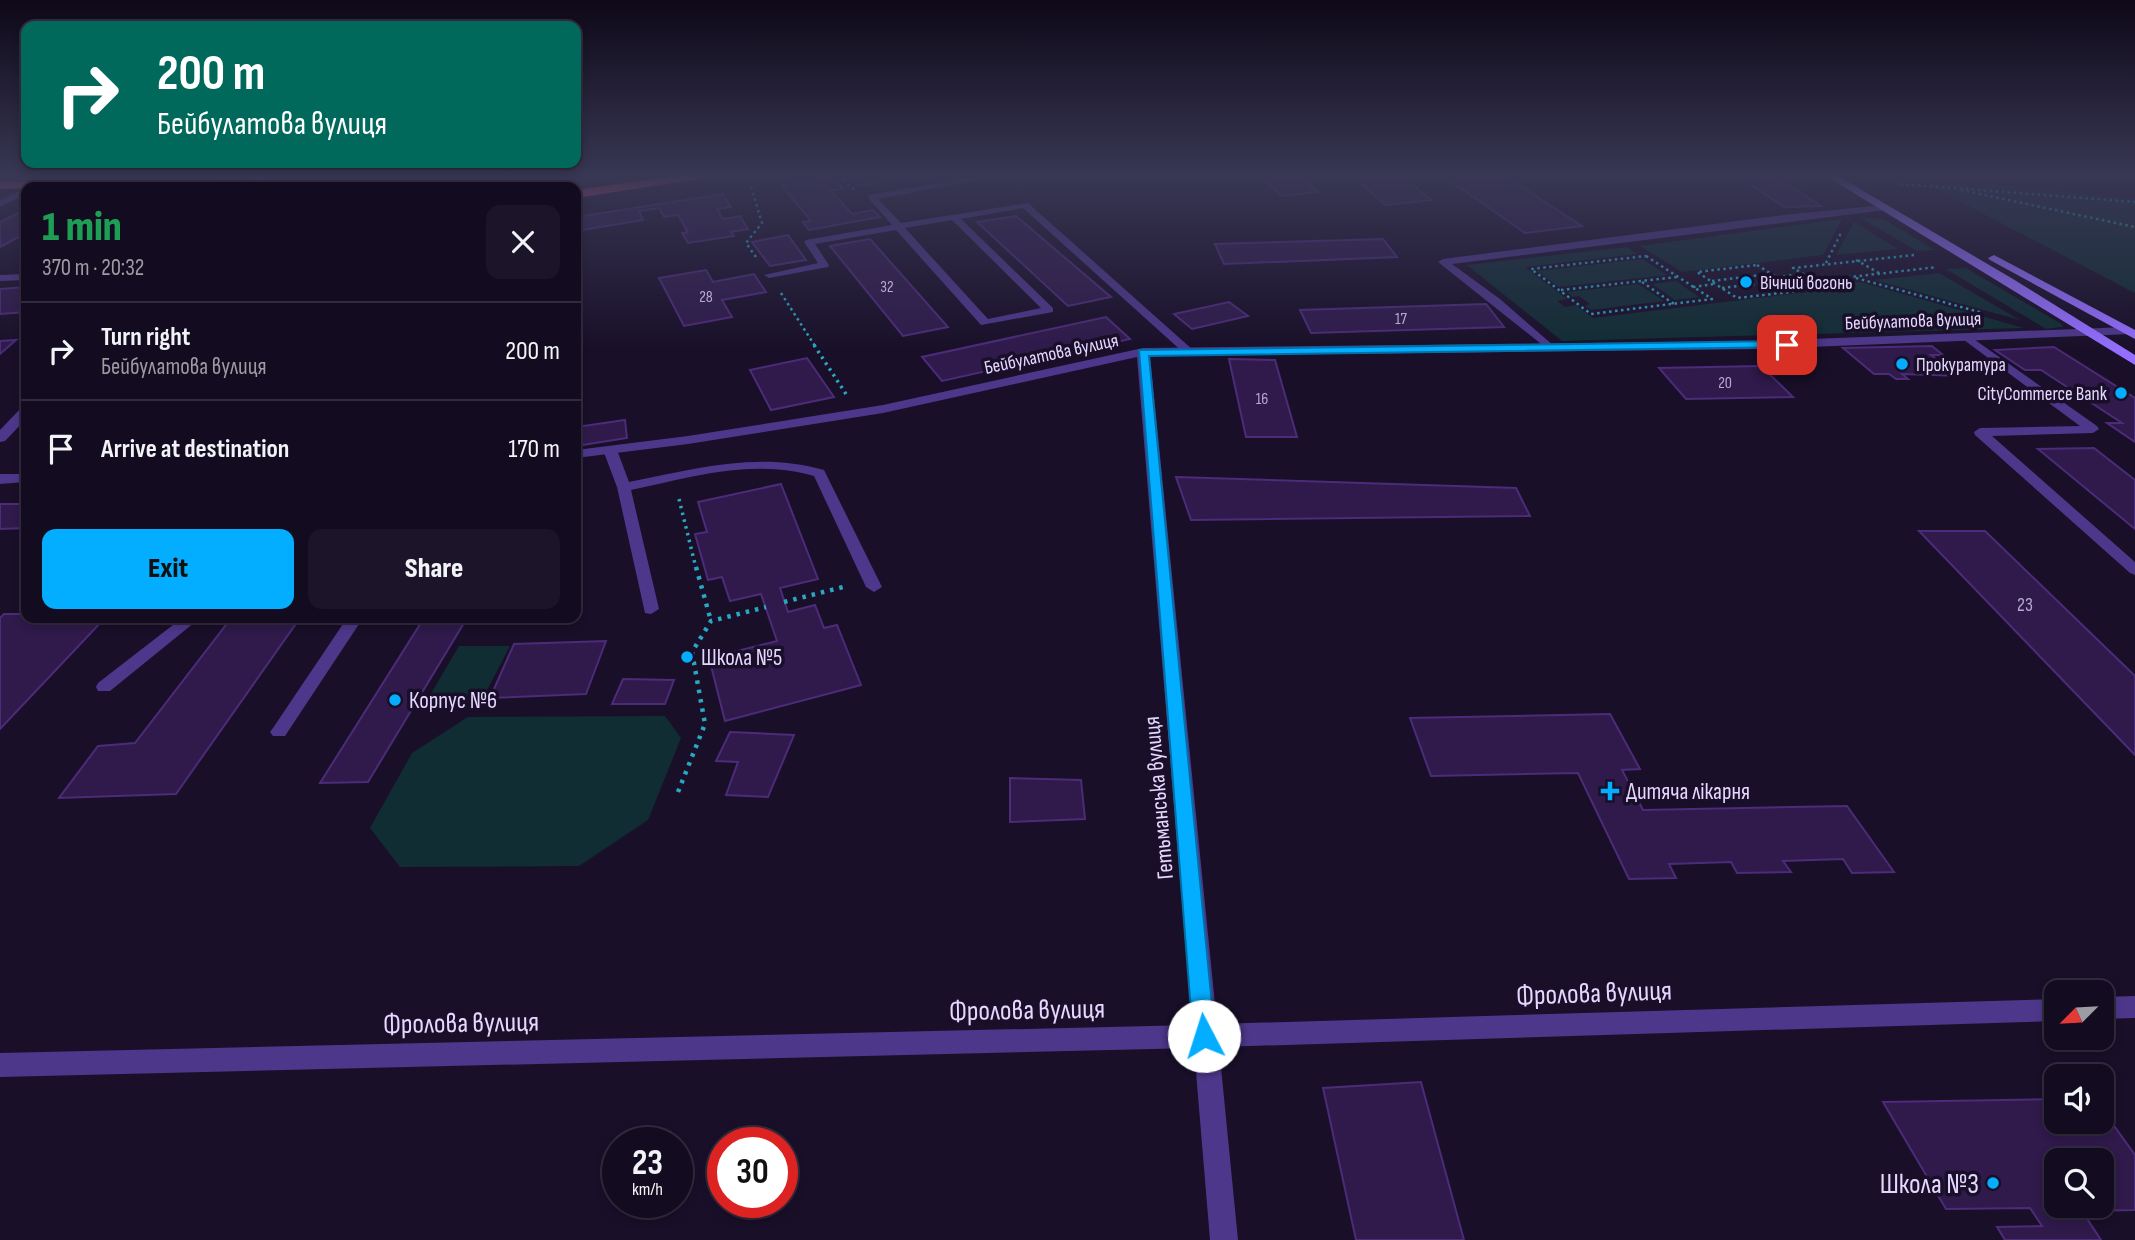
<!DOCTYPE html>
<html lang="en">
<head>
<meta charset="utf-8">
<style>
	body { margin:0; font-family:"Sofia Sans Condensed",sans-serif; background:#1c1428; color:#f1f3f6; height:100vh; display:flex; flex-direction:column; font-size:26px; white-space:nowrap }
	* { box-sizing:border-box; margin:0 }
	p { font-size:23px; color:#9d9ba4 }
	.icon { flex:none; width:38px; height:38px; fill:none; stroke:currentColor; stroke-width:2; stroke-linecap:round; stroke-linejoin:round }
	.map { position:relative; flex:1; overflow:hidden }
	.details { position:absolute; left:21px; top:182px; width:560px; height:441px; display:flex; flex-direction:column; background:#130b1f; border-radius:14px; box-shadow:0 4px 10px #0003,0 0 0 2px #322b3d }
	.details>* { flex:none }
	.hud { position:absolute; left:21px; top:21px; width:560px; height:147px; border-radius:14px; box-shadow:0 4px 10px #0003,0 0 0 2px #322b3d; background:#00695c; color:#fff; overflow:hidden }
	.needle { width:46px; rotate:246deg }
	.fabs { position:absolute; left:2044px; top:980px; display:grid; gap:14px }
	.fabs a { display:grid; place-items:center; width:70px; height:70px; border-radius:14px; background:#130b1f; box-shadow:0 4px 10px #0003,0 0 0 2px #322b3d; font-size:35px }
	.speed { position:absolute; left:602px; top:1127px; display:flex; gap:14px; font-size:35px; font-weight:700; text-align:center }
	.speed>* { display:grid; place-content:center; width:91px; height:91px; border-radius:50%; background:#130b1f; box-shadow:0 4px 10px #0003,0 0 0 2px #322b3d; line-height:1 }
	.speed small { font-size:18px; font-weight:400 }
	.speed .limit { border:10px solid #d22; background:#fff; color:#111 }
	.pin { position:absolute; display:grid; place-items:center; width:60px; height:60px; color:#fff; margin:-30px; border-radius:14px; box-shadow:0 4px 10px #0006 }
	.me { position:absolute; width:77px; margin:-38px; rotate:355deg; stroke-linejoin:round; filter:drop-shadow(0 0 5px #0008) }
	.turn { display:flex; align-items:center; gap:24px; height:147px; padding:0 21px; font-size:32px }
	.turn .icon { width:91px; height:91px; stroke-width:2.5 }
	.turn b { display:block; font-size:49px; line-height:60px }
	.round { display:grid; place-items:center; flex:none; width:74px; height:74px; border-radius:14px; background:#1c1428 }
	.overview { display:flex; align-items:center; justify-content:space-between; height:119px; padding:0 21px }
	h1 { font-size:42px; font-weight:800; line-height:52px; color:#1e9e55 }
	.button { display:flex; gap:14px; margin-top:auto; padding:14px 21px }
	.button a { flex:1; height:80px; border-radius:14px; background:#03adff; color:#111; font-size:28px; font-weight:800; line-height:80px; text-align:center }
	.button a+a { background:#1c1428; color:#f1f3f6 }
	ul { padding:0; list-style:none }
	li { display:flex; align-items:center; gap:21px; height:98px; padding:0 21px; border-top:2px solid #322b3d }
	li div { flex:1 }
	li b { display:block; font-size:26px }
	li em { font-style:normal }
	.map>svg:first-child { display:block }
</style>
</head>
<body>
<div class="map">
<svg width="2135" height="1240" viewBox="0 0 2135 1240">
	<rect width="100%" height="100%" fill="#190f29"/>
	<g fill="#112d34">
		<polygon points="1912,176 2135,199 2135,293 1926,184"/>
		<polygon points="1859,217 1885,220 1935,250 1917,251"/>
		<polygon points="1842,219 1823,255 1682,272 1640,246"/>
		<polygon points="1854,222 1898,249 1836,255"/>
		<polygon points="1627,247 1637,254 1525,267 1567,299 1557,301 1565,307 1576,305 1593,318 1816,291 1812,287 1860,282 2024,328 1562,341 1467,265"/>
		<polygon points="1642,259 1667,275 1559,287 1537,271"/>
		<polygon points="1966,268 2063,325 2062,327 2046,329 1946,269"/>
		<polygon points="1939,273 2020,320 1874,280"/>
		<polygon points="1676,281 1699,297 1675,300 1652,284"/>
		<polygon points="1638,284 1664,301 1591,310 1585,306 1590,304 1579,296 1573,297 1567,292"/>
		<polygon points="459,646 510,646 484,696 429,697"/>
		<polygon points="665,716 681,738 648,820 579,866 400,867 370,828 412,753 468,717"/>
	</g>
	<g fill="#2f1a4b" stroke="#4c2b79" stroke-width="2" fill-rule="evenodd">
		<polygon points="921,176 857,186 850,179 836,181 843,189 831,191 852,214 873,210 880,217 809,230 803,222 811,221 782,186 845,176"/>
		<polygon points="1113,176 1155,176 1122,182"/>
		<polygon points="1260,176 1299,176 1318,192 1281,196"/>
		<polygon points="1352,176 1400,176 1432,200 1386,205"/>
		<polygon points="1483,176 1505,176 1582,226 1525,233 1449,180"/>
		<polygon points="1738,176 1774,176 1821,206 1784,207"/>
		<polygon points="723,194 731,207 717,209 723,219 740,216 748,229 731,232 734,236 688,243 682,233 688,232 678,215 664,217 659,208 639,211 643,220 576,231 576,217"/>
		<polygon points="26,209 26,233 0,247 0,222"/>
		<polygon points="1016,216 1111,297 1068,306 977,222"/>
		<polygon points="788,235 806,260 770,266 752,242"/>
		<polygon points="870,239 948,327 903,336 830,246"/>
		<polygon points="1383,239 1397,257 1224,264 1215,244"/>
		<polygon points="706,270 713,282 754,274 766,292 722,300 732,317 684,326 659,278"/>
		<polygon points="26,287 26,312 0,314 0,289"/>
		<polygon points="1229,302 1248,316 1192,329 1174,314"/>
		<polygon points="1486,304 1504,327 1311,333 1300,310"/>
		<polygon points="1106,317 1130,339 942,381 922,357"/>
		<polygon points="16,340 0,354 0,341"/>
		<polygon points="1932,346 1943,355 1931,355 1958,376 1902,374 1908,379 1896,379 1889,374 1874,374 1843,348"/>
		<polygon points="2054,347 2135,398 2135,442 2107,423 2122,423 2041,370 2025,370 1995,350"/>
		<polygon points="807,358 834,397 771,410 750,370"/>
		<polygon points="1229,359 1275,360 1297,437 1246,437"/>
		<polygon points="1761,366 1793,397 1686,399 1659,368"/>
		<polygon points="625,420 627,438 576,446 576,427"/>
		<polygon points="2094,448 2135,480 2135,529 2038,449"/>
		<polygon points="1176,477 1516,488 1530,516 1191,520"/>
		<polygon points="781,484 818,579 780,588 788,612 815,605 824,628 837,625 861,685 725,721 709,658 777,641 761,594 730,601 722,577 708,580 695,534 707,532 698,502"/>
		<polygon points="0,504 26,504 26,528 0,529"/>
		<polygon points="1919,531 1985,531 2135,676 2135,755"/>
		<polygon points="4,614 26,614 26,618 105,618 0,729 0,618"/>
		<polygon points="267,618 300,618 176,794 59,798 98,746 135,743 229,621"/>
		<polygon points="424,618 467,618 368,782 320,783"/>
		<polygon points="606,641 586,694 490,698 514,644"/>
		<polygon points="623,679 674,680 665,704 612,704"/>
		<polygon points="1610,714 1640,769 1622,770 1643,810 1847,806 1894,872 1852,873 1843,859 1783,861 1791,872 1737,873 1731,862 1669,864 1676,878 1629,879 1578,773 1431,776 1410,718"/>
		<polygon points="730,732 794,735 768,797 726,795 738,762 716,761"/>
		<polygon points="1010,778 1081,780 1085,819 1010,822"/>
		<polygon points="1421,1082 1464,1240 1356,1240 1323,1088"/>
		<path d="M2056 1099V1122H2102V1109L2135 1155V1210L2082 1211 2101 1240H2005L1997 1227 2042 1226 2030 1208 1946 1209 1883 1102ZM2056 1160H2102V1206H2056Z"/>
	</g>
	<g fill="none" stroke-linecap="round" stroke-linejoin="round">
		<g stroke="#29a8c1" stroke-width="2.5" stroke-dasharray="2.5 3.5" stroke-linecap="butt">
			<polyline points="214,176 234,177"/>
			<polyline points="843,180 855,190"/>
			<polyline points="1900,184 2135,202"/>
			<polyline points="751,187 762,223 746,243 758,260"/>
			<polyline points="1961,190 2135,227"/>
			<polyline points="1914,255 1793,268 1816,281 1937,267"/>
			<polygon points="1646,256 1712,299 1591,314 1531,269"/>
			<polyline points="1856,260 1879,273"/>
			<polyline points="1826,263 1841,233"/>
			<polygon points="1757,265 1799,291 1737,298 1697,272"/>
			<polyline points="1777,277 1803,274"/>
			<polyline points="1856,278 1983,313"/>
			<polyline points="1712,281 1769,274"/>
			<polyline points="1642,282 1674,304"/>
			<polyline points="1693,287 1714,284"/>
			<polyline points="1722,288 1782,281"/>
			<polyline points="1561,290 1677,277"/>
			<polyline points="781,293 815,346"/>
		</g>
		<g stroke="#29a8c1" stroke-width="3.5" stroke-dasharray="2.5 4.5" stroke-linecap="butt">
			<polyline points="814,345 846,394"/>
			<polyline points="679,499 696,568"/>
		</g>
		<g stroke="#29a8c1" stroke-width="4.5" stroke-dasharray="3.5 6" stroke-linecap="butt">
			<polyline points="696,567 711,621"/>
			<polyline points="784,602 847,586"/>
			<polyline points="678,792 705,724 692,652 711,621 766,607"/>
		</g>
		<g fill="#4d378b" fill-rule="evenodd">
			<path d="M979 176H999L878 199 901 223 1028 203 1193 350V354H1185L1023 208 961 219 1053 308V312L981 325 896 230 815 244 829 265 828 267 769 278 764 275 818 263 804 242 806 240 892 225 869 199V195ZM952 220 1041 308 988 319 905 228Z"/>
			<polygon points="26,188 26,194 0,207 0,200"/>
			<polygon points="1883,205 1888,208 1886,210 1452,264 1500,299 1554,346 1556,348 1550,351 1438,262 1443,259 1783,215"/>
			<polygon points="26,274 26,280 0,281 0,275"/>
			<polygon points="1968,335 2097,426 2099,429 2093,433 1992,436 2135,562 2135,575 2130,573 1975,435 1974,432 1980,428 2080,426 1964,340 1962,338"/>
			<path d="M610 446 617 450 629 482C695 469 757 451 824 470L882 587 874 592 866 587 814 476C753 458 691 477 631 490L659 609 651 614 645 613 617 487 603 450Z"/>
			<polygon points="182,618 200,618 110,691 98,691 96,687 98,683"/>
			<polygon points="347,618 363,618 285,736 273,736 270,732 273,728"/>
		</g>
		<g fill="#4d378b" fill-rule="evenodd">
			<polygon points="255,176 265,176 257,187 247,187"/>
			<polygon points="2127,327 2131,328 2131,334 1761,349 1150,356 1217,1024 2056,999 2056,1021 1219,1047 1238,1240 1210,1240 1194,1048 0,1077 0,1053 1192,1025 1137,357 883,413 688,444 576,458 576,450 688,436 883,405 1143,348 1761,341"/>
			<polygon points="26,407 26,419 5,441 0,442 0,430 21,408"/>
			<polygon points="0,474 26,474 26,482 0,484"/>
			<polygon points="2135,996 2135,1018 2102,1019 2102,997"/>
		</g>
		<g fill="#936eff" fill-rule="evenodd">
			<polygon points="1826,176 1838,176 2013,279 2135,355 2135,365"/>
			<polygon points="1994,255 2135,330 2135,339 1990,260 1988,258"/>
		</g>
		<g fill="#ff527e" fill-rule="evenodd">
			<polygon points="675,176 705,176 699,179 576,198 576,190"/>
			<polygon points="0,181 47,183 53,187 0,189"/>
		</g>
	</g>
	<linearGradient id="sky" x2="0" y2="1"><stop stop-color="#0e0817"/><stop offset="0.5" stop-color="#383754"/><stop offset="1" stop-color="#383754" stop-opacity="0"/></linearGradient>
	<rect width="2135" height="350" fill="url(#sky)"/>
	<polygon fill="#03adff" stroke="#0270a6" stroke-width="2" points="1787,341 1791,342 1791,347 1149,356 1215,1036 1212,1043 1204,1046 1196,1043 1193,1036 1139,350"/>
	<g fill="#03adff" stroke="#190f29" stroke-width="2.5">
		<circle cx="1746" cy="282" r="7"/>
		<circle cx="1902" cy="364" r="7"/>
		<circle cx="2121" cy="393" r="7"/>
		<circle cx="687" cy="657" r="7"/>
		<circle cx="395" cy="700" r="7"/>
		<path d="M1606.5 780.5h7v7h7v7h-7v7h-7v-7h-7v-7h7z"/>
		<circle cx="1993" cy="1183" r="7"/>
	</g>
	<g text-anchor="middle" stroke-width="7" stroke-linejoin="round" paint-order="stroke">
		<g font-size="16" fill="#b8a8d2">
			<text x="887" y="292">32</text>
			<text x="706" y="302">28</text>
			<text x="1401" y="324">17</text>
			<text x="1725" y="388">20</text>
			<text x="1262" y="404">16</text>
		</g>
		<g font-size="19" fill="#e5d7ff" stroke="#190f29" text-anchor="start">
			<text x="1760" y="289">Вічний вогонь</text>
			<text x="1916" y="371">Прокуратура</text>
			<text x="2107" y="400" text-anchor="end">CityCommerce Bank</text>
		</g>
		<g font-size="19" fill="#e5d7ff" stroke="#190f29">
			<text transform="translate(1913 320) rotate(-2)" y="7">Бейбулатова вулиця</text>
			<text transform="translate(1051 353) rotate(-12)" y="7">Бейбулатова вулиця</text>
		</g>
		<g font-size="19" fill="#b8a8d2">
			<text x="2025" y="611">23</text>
		</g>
		<g font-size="23" fill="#e5d7ff" stroke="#190f29" text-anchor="start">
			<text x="701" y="665">Школа №5</text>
			<text x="409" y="708">Корпус №6</text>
			<text x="1626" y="799">Дитяча лікарня</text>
		</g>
		<g font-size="23" fill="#e5d7ff" stroke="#190f29">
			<text transform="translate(1158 798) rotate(-95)" y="8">Гетьманська вулиця</text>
		</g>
		<g font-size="28" fill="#e5d7ff" stroke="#190f29">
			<text transform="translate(1594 992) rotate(-2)" y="10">Фролова вулиця</text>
			<text transform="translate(1027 1009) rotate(-1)" y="10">Фролова вулиця</text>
			<text transform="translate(461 1022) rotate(-1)" y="10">Фролова вулиця</text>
		</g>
		<g font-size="28" fill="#e5d7ff" stroke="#190f29" text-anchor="end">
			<text x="1979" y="1193">Школа №3</text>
		</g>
	</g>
</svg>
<div class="fabs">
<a><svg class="needle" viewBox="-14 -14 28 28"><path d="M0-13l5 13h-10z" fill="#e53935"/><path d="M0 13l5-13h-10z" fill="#9d9ba4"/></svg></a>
<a><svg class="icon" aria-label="sound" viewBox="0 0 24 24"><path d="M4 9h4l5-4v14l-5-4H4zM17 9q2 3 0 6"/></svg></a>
<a><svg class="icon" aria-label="search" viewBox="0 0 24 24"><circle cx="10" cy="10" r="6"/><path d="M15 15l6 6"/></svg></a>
</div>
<div class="speed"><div>23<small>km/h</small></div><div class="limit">30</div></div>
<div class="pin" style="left:1787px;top:345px;background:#d93025"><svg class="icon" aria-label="arrive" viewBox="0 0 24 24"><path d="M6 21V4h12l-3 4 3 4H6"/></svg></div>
<svg class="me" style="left:1204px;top:1036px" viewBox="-20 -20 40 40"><circle r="19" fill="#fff"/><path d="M0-13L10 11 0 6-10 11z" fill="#03adff"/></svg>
<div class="hud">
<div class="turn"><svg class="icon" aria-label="right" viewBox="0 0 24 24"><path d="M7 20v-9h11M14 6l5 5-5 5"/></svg><div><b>200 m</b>Бейбулатова вулиця</div></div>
</div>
<section class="details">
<div class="overview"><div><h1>1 min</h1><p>370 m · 20:32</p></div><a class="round"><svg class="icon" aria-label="close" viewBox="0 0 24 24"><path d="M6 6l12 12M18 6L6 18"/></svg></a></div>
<ul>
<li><svg class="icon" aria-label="right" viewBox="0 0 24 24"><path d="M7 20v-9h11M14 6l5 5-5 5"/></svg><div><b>Turn right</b><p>Бейбулатова вулиця</p></div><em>200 m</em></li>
<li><svg class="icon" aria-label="arrive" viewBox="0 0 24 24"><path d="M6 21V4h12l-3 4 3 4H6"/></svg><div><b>Arrive at destination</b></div><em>170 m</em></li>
</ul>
<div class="button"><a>Exit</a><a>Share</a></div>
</section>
</div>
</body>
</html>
